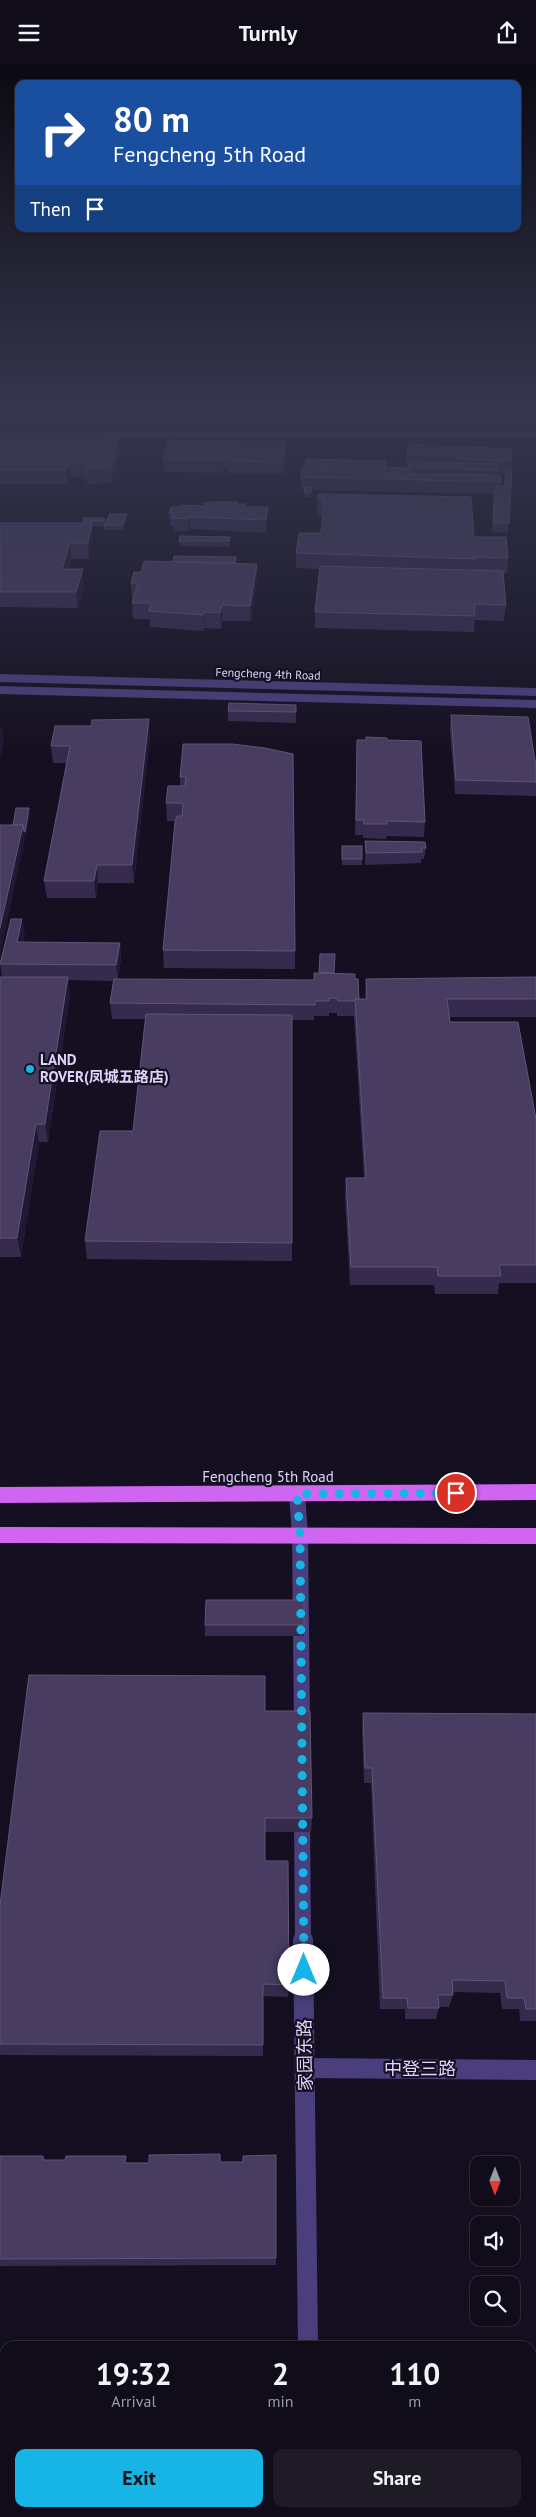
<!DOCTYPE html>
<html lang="en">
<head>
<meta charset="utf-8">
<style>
	body { margin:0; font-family:"PT Sans","Noto Sans SC",sans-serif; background:#1e1a26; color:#f1f3f6; height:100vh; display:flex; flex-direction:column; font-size:19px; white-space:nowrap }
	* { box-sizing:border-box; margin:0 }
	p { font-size:16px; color:#9c9ba2 }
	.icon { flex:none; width:28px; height:28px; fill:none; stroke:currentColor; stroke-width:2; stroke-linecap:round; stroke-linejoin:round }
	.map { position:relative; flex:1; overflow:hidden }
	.side { position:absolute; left:0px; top:2276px; width:536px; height:176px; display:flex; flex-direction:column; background:#100c19; border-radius:15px 15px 0 0; box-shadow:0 1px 4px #0004,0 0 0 1px #302c38 }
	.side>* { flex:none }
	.banner { position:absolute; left:15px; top:15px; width:506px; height:152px; border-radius:10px; box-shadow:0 1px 4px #0004,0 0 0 1px #302c38; background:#1a4fa0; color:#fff; overflow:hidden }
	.needle { width:32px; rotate:180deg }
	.fabs { position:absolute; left:470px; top:2091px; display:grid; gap:10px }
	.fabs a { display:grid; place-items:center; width:50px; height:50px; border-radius:10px; background:#100c19; box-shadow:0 1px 4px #0004,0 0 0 1px #302c38; font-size:25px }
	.pin { position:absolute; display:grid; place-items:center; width:42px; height:42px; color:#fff; margin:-21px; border:2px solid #fff; border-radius:50%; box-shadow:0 1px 5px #0007 }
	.me { position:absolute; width:55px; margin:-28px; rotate:0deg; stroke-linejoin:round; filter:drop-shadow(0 0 4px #0008) }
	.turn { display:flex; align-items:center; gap:18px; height:105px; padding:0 15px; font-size:22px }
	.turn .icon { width:65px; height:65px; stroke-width:2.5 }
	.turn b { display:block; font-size:35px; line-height:42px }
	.then { display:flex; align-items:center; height:48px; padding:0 15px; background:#0003; gap:10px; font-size:19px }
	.eta { display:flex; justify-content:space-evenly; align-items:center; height:85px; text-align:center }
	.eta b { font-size:30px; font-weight:600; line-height:35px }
	.cta { display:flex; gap:10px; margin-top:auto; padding:10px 15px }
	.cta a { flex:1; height:58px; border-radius:10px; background:#16b5e5; color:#111; font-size:20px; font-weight:600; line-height:58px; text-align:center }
	.cta a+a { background:#1e1a26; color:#f1f3f6 }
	header { display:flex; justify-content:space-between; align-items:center; height:65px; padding:0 15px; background:#100c19; font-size:22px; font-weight:600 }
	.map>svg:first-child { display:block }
</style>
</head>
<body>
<header><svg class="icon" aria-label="menu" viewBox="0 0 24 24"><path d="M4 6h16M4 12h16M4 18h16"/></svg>Turnly<svg class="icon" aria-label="share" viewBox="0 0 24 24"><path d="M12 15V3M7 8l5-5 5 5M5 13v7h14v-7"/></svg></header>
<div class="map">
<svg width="536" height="2452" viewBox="0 0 536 2452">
	<rect width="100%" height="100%" fill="#151021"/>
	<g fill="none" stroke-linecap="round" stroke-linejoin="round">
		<polyline stroke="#4a3f7c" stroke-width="20" points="305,2003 536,2005"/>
		<g stroke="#4a3f7c" stroke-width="16">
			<polyline points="297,1429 300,1470 302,1661"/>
			<polyline points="302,1751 303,1877"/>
		</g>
		<g stroke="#4a3f7c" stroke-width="20">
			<polyline points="303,1875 308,2281"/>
			<polyline points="311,2448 311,2452"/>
		</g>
		<polyline stroke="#4a3f7c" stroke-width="6" points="104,370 536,370"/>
		<g stroke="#4a3f7c" stroke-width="8">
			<polyline points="0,613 536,627"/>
			<polyline points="0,625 536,639"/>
		</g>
		<g stroke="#cf65f1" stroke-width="16">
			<polyline points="0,1430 536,1427"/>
			<polyline points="0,1470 536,1471"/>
		</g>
	</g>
	<g fill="#362b4d" fill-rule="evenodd">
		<polygon points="0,348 54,348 51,356 0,356"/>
		<polygon points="133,348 284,348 284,356 134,356"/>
		<rect x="284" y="348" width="252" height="8"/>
		<polygon points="0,367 120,368 121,382 119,392 118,392 118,395 115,408 113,408 112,418 87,419 86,412 70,412 68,419 0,419"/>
		<path d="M408 379 512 396 509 458 508 468 492 467 494 429 311 425V432H304L305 424H301V412L386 403H409V402L406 401ZM498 408H505L504 421H501V417L498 410Z"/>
		<polygon points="286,389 283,409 227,408 226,404 224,404 223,408 164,407 163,395"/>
		<polygon points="318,429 474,472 508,493 507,508 503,508 506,540 504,556 475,555 474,567 315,563 315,547 320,504 296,503 296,488 321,468 323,450 317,450"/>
		<polygon points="238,439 246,442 268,455 266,468 190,464 189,466 173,466 173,461 170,461 169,448 180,442"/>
		<polygon points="104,453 104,459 127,454 124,465 104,465 104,461 92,461 93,474 89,494 71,494 68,504 84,520 78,543 0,542 0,458 83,458 83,456"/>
		<polygon points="230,472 229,482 180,481 179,476"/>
		<polygon points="236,492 236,498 257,514 251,556 222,556 221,564 204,563 204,566 150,562 150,554 133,554 132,538 133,534 132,534 131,518 141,507 173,497"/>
		<polygon points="296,640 296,658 228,656 228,646"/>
		<polygon points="451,650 536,701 536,731 455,729 450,665"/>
		<polygon points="150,671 134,818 98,818 96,833 47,833 44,816 66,698 53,698 51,681"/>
		<polygon points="357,675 387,675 425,757 424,772 387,771 386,774 363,773 363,770 355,770"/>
		<polygon points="183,679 295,886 295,904 164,903 163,885 176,756 167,756 166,738 180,721 180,712"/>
		<polygon points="365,776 426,783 424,794 421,794 421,798 365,800"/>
		<polygon points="342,781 362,794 362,800 342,800"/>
		<polygon points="25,869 23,877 120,878 121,893 118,914 314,915 314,908 319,908 320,889 335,889 334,908 355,914 359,934 365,934 366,914 536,912 536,952 450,952 450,957 536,1054 536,1218 499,1218 498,1229 435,1229 434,1220 350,1220 345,1132 346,1113 364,1113 354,951 337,951 337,948 329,948 329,951 314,951 314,955 292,955 292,1196 87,1194 85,1176 133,1066 145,954 112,954 110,938 113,916 68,915 70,930 48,1077 39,1077 21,1192 0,1192 0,912 2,912 0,898"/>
		<rect x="205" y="1560" width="99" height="11"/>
		<polygon points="265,1646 312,1753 311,1767 265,1767 265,1796 289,1920 288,1932 263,1931 263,1991 0,1990 0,1840"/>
		<polygon points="363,1648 536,1649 536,1956 520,1956 519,1944 502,1944 500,1928 453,1927 453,1930 449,1942 439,1942 436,1954 405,1954 405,1944 380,1944 371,1718 364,1718 362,1664"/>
		<polygon points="276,2090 276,2200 0,2201 0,2091 43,2091 45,2095 128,2098 243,2097"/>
	</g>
	<g fill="#211834">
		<polygon points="51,348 54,348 51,356"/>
		<polygon points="120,368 121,382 119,392 118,378"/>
		<polygon points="286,377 286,389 283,409 283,397"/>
		<polygon points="117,381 118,395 115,408 114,394"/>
		<polygon points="224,392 224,404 223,408 223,396"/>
		<polygon points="69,397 70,412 68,419 66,405"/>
		<polygon points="112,397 113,411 112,418 111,403"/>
		<polygon points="268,442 268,455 266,468 266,455"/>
		<polygon points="127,449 127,454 124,465 123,460"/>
		<polygon points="189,452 190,464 189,466 188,454"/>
		<polygon points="92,458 93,474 89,494 88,478"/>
		<polygon points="70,478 71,494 63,520 62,504"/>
		<polygon points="257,499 257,514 251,556 250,541"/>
		<polygon points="83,504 84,520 78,543 76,527"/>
		<polygon points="222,540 222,556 221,564 220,548"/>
		<polygon points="204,547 204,566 203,550"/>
		<polygon points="149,654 150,671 134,818 132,800"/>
		<polygon points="2,659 4,676 0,693 0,666"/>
		<polygon points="29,743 30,749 26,773 25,767"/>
		<polygon points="23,760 25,774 0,890 0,863"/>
		<polygon points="97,800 98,818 96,833 94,816"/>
		<polygon points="22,854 25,869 19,892 17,877"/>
		<polygon points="120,878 121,893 118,916 116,900"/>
		<polygon points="68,912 70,930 48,1077 45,1059"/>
		<polygon points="36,1059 39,1077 21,1192 17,1173"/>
	</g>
	<g fill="#483d60" stroke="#5f5578">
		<polygon points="0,367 120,368 118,378 104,378 104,381 117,381 114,394 101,394 100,397 112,397 111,403 85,404 87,397 69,397 66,405 0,405"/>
		<polygon points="169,375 286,377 283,397 226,396 227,392 224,392 223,396 163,395"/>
		<polygon points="408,379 512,384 512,396 457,394 457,391 407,389"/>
		<polygon points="306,394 386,396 386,403 305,402"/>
		<polygon points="409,397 498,399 498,405 409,403"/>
		<polygon points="302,402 410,403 410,409 500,410 501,417 301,412"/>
		<polygon points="506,404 512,404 509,458 493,458 495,421 505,421"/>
		<polygon points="305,422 311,422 311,427 304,427"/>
		<polygon points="318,429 471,432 474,472 506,472 508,493 476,492 476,494 296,488 299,468 321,468 324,435 317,435"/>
		<polygon points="212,437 238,437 237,439 245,439 245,442 268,442 266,455 189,452 188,454 172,453 174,448 169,448 171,442 180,442 181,440 204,441 204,438"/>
		<polygon points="110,449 127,449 123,460 104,460"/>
		<rect x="83" y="453" width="21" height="3"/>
		<polygon points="0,458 92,458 88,478 70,478 62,504 83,504 76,527 0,527"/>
		<polygon points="180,471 230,472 229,476 179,476"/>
		<polygon points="174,491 236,492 235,498 173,497"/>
		<polygon points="144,496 257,499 250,541 222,540 220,548 204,547 203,550 149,546 151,538 132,538 138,518 131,518 134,507 141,507"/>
		<polygon points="320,501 503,506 506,540 474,539 475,551 315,547"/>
		<polygon points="229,638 296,640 296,647 228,646"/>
		<polygon points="451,650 528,652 536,701 536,717 456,715"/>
		<polygon points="149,654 132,800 97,800 94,816 44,816 70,681 51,681 55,661 91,661 92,655"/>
		<polygon points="366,672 387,673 387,675 421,676 425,757 387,756 387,759 364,759 364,755 356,755 357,675 366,675"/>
		<polygon points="183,679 232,679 265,683 293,689 295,886 163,885 175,757 177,751 182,751 183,738 166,738 168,721 185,721 186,712 180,712"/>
		<polygon points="16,743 29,743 25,767 24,767 23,760 13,760"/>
		<polygon points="0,760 23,760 0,863"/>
		<polygon points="365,776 425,777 426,783 422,783 422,787 366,788"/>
		<rect x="342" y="781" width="20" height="13"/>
		<polygon points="11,854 22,854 17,877 120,878 116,900 0,899"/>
		<polygon points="320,889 335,889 334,908 319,907"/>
		<polygon points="314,908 355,909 355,914 358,914 359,934 355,934 355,936 338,936 337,933 329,933 329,936 315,936 315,940 110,938 114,914 314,915"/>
		<polygon points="0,912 68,912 45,1059 36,1059 17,1173 0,1173"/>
		<polygon points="536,912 536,934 447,934 450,957 518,957 536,1054 536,1200 499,1200 501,1211 438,1211 437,1202 351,1202 346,1113 366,1113 355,934 367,934 366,914"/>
		<polygon points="146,949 292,950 292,1178 85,1176 100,1066 133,1066"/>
		<polygon points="206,1535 304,1535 304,1560 205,1560"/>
		<polygon points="29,1610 265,1611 265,1646 310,1646 312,1753 265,1753 265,1796 288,1796 289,1920 263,1919 263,1980 0,1979 0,1840"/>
		<polygon points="363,1648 536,1649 536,1944 526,1944 524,1933 507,1933 505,1916 452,1915 453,1930 438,1930 439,1943 408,1943 407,1933 383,1933 372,1703 365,1703"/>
		<polygon points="220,2089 220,2097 243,2097 243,2091 276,2090 276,2193 0,2194 0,2091 43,2091 43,2095 65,2095 66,2091 126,2091 125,2098 149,2098 149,2090"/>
		<polygon points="0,2377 5,2377 5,2448 275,2448 275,2452 0,2452"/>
	</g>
	<linearGradient id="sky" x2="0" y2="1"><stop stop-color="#0c0912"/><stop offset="0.5" stop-color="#35374e"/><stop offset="1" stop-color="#35374e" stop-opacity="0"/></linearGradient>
	<rect width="536" height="691" fill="url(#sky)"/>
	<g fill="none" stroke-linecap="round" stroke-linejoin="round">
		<polyline stroke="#16b5e5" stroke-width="9" stroke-dasharray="0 16.2" points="304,1905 300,1470 297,1429 456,1428"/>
	</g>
	<circle fill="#16b5e5" stroke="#151021" stroke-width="2" cx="30" cy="1004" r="5"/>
	<g text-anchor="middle" stroke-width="4.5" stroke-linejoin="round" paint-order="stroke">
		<g font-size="12" fill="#ded4fb" stroke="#151021">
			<text transform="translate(268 609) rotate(2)" y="4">Fengcheng 4th Road</text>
		</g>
		<g font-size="15" font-weight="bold" fill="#ded4fb" stroke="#151021" text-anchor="start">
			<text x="40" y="1000">LAND<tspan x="40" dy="17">ROVER(凤城五路店)</tspan></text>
		</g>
		<g font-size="15" fill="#ded4fb" stroke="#151021">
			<text x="268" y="1417">Fengcheng 5th Road</text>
		</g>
		<g font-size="18" fill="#ded4fb" stroke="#151021">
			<text transform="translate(305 1990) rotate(-91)" y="6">家园东路</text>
			<text x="420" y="2010">中登三路</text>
		</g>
	</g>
</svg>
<div class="fabs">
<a><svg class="needle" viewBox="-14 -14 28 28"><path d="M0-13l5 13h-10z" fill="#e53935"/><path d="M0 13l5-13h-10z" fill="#9c9ba2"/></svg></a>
<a><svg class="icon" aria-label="sound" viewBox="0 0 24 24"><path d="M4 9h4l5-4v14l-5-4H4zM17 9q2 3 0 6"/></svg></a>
<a><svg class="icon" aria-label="search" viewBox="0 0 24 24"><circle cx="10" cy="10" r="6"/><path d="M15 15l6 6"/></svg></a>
</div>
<div class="pin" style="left:456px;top:1428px;background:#d93025"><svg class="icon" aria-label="arrive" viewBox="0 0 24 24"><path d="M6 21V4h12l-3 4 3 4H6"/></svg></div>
<svg class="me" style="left:304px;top:1905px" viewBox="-20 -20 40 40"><circle r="19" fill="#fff"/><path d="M0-13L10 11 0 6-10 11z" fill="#16b5e5"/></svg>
<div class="banner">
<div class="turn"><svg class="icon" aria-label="right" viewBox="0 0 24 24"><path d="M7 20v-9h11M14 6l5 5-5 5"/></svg><div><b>80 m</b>Fengcheng 5th Road</div></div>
<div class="then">Then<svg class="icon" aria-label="arrive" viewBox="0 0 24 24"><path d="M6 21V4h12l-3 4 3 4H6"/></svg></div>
</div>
<section class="side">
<div class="eta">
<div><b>19:32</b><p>Arrival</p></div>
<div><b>2</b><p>min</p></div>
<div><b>110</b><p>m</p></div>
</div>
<div class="cta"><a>Exit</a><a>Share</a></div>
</section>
</div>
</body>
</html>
